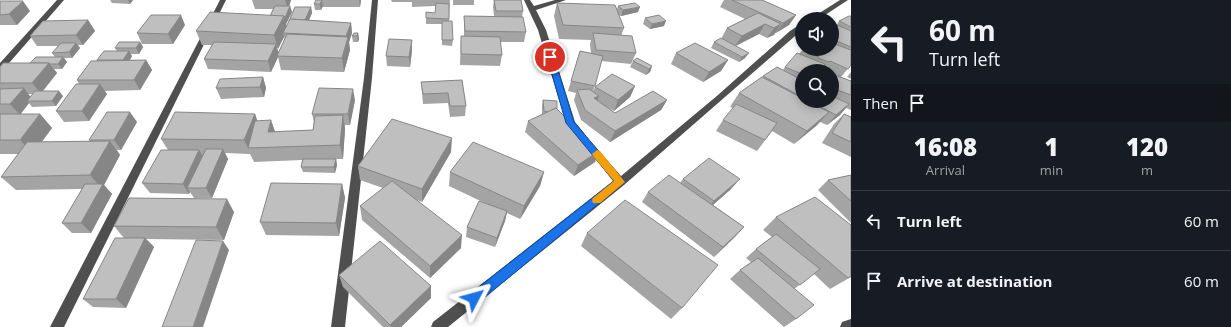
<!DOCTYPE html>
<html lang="en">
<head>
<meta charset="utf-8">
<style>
	body { margin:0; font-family:"Open Sans",sans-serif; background:#242831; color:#f1f3f6; height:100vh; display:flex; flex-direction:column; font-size:15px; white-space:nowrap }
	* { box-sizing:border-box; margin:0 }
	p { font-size:13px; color:#9ea1a6 }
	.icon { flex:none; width:22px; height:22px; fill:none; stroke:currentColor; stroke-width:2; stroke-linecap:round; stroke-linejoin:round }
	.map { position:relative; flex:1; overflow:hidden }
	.panel { display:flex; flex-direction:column; background:#171b24; width:380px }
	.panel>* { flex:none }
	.hud { background:#171b24; color:#f1f3f6; overflow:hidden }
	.tools { position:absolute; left:795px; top:12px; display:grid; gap:8px }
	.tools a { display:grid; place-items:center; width:44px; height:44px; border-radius:50%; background:#171b24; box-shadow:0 2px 10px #0003; font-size:20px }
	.pin { position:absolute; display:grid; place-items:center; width:34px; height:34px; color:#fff; margin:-17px; border:2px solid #fff; border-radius:50%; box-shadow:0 1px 4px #0007 }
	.me { position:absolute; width:44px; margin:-22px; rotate:51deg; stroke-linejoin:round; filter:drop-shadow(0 0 3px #0008) }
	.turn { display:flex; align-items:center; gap:14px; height:84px; padding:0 12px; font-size:18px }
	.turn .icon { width:52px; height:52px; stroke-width:2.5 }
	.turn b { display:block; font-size:28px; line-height:34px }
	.then { display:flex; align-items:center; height:38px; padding:0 12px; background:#0003; gap:8px; font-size:15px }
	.eta { display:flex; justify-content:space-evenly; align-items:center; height:68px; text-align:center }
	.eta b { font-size:24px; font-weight:800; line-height:28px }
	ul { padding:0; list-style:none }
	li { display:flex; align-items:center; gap:12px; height:60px; padding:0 12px; border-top:1px solid #363941 }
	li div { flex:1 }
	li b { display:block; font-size:15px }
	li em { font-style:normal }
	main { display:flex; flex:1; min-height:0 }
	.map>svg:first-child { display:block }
</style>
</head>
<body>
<main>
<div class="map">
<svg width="851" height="327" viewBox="0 0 851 327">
	<rect width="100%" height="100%" fill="#fff"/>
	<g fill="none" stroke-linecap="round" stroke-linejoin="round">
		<g fill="#4f4f4f" fill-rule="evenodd">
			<polygon points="57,0 64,0 3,70 0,71 0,63"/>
			<polygon points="220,0 226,0 64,327 50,327"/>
			<polygon points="372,0 378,0 372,78 345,327 331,327 364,78"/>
			<polygon points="524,0 530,0 534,6 555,0 566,0 536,10 546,30 575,122 584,133 582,135 576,135 566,123 538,30"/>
			<polygon points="840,0 848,0 819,19 810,19"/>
			<polygon points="799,25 802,25 802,30 624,185 448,327 431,327 433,322 613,181 586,147 584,145 586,143 592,143 621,176 718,95 790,31"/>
			<polygon points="851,319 851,327 840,327 842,322"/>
		</g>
	</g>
	<g fill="#a4a4a4" fill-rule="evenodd">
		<polygon points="110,0 133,0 130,4 112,3"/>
		<path d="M252 0H291L289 6H290L292 12 286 24V26L311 7 312 13 309 20 351 23 352 33 349 42 350 50 344 72 281 70 278 57 271 72 208 69 204 59 212 45H202L196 31 270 16 273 9H255ZM284 37 285 39 278 53 277 49Z"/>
		<polygon points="316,0 361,0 360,7 323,7 323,6 321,10 315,10 314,4"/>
		<polygon points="391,0 450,0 449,21 453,40 452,46 442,45 442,24 426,24 426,18 435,13 435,6 412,7 412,2 392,2"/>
		<rect x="453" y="0" width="21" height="5"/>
		<polygon points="494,0 521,0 523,11 522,17 526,32 524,42 500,42 502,55 500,66 460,65 461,36 464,36 464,16 494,16 493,7"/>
		<polygon points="724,0 762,0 796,15 789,25 767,38 759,34 736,46 745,58 739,62 711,48 714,42 721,39 727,28 745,19 720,7"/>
		<polygon points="0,1 30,11 17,25 0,25"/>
		<polygon points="557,3 617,9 618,6 638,12 621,16 619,15 624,28 621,36 636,53 631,64 601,61 593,92 595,87 635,86 630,97 614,111 603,105 615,113 667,100 661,110 610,142 581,120 574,100 576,93 568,91 580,51 591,53 590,44 591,40 559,39 554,16"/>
		<path d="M851 16V65L841 77 851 81V110L846 108 840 115 827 125 820 122 816 126 794 144 772 131 757 151 716 131 723 120 733 108 730 107 739 93 763 76 783 70 785 67 799 54 803 49H832V24L837 25 839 21ZM802 71H832V101H802Z"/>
		<polygon points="645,18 664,26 650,29 643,24"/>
		<path d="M88 20 95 31 83 45H78L80 48 72 58H64L67 62 62 69H54L57 73 43 91 63 96 56 106 32 107 29 103 20 114H40L52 128 41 142 90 141 89 140 137 122 121 150H117L120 155 104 185 112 194 91 233H72L62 223 82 189 16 190 1 177 18 154H0V67L30 63 55 57 52 53 58 46H37L30 36ZM28 94H33L31 97Z"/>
		<polygon points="185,25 173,44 142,44 137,33"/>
		<polygon points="358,33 359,39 358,42 353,42 352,36"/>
		<polygon points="140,42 143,47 139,54 130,54 132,56 130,60 146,60 152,70 140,90 104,91 107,94 89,121 64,122 56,111 79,84 77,80 97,60 117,51 115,48"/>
		<polygon points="412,50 410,67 387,66 386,56"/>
		<polygon points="676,53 728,60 721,71 703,82 671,64"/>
		<polygon points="633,61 652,66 650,72 646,75 630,67"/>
		<polygon points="851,72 851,79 847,77"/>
		<polygon points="263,77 266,88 264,97 221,99 216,88"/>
		<polygon points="462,80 466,106 465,116 450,117 448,103 423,104 421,82"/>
		<polygon points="355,100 350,125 345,125 345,129 343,159 336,159 337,165 335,173 303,172 301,167 302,160 254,162 250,154 225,153 228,159 212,198 194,198 190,192 189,194 150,193 142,183 168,150 161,139 255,114 257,121 275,132 313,130 314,122 312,114"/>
		<polygon points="543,100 557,110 595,162 574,176 525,132 528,121 542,114 542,105"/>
		<polygon points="844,114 851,117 851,157 822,143 834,124"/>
		<polygon points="451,152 422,202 417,200 461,248 430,278 362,220 360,206 383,188 360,180 358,166"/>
		<polygon points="450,172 544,172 540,186 520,219 507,213 505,221 495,247 466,237 467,227 489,205 449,186"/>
		<polygon points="851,175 851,223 818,190 828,180"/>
		<polygon points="683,179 731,189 713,205 744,227 714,257 642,202 648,192 680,183"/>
		<polygon points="342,184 345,198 339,236 266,235 260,222"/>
		<polygon points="234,212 224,240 146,239 154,247 126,308 93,307 83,299 124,238 114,226"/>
		<polygon points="776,217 851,277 830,289 814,274 794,289 796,319 784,327 730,279 740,270 751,262 746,258 756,249 772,237 763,230"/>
		<polygon points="587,233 682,308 671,319 581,246"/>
		<polygon points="339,275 431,286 431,298 401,327 383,327 343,287"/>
	</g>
	<g fill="#868686">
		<polygon points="128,0 133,0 130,4"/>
		<polygon points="285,0 291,0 288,9"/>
		<polygon points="322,0 323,6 321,10 320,4"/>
		<polygon points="359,0 361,0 360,7"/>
		<polygon points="23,1 30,11 17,25 9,14"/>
		<polygon points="290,6 292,12 286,24 288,30 283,33 284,37 278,49 274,35"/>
		<polygon points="311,7 312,13 306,27 305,21"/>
		<polygon points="640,7 638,12 621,16 623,10"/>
		<polygon points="181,15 185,25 173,44 168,34"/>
		<polygon points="796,15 789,25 776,33 783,23"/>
		<polygon points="88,20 95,31 83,45 76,35"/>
		<polygon points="666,21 664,26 650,29 652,24"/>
		<polygon points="351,23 352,33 349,42 350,50 344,72 342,58 346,36"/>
		<polygon points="765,24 759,34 735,46 742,36"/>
		<polygon points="781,24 774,35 767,38 774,28"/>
		<polygon points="358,33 359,39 358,42 357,36"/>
		<polygon points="412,40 412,50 410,67 409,57"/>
		<polygon points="140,42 143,47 139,54 136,48"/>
		<polygon points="76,43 80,48 72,58 69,52"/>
		<polygon points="276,44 279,54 277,56 278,57 271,72 268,61"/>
		<polygon points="129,51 132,56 125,67 122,61"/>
		<polygon points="749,53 745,58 739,62 742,57"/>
		<polygon points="63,57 67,62 62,69 58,64"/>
		<polygon points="146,60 152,70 140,90 134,80"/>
		<polygon points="728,60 721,71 703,82 709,72"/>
		<polygon points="49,63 57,73 41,93 32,83"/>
		<polygon points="652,66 650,72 646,75 649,69"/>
		<polygon points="263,77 266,88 264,97 260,87"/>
		<polygon points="100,84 107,94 89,121 82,111"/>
		<polygon points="635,86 630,97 614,111 618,100"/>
		<polygon points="24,88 32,99 27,101 29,103 20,115 10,104"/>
		<polygon points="353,89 355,100 350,125 348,114"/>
		<polygon points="59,91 63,96 56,106 52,101"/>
		<polygon points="599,96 595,106 594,98"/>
		<polygon points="667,100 661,110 610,142 615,131"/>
		<polygon points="849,104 840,115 827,125 836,115"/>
		<polygon points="130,112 137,122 121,150 114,140"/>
		<polygon points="829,112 816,126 794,144 807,131"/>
		<polygon points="40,114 52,128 33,154 20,140"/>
		<polygon points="255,114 260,128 248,148 244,140"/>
		<polygon points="343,115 345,129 343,159 340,145"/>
		<polygon points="271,120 276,134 268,132"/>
		<polygon points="452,138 451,152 422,202 422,189"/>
		<polygon points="110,141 120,155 104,185 112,194 91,233 81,223 101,188 90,175"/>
		<polygon points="223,149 228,159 212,198 206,188"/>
		<polygon points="199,150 205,160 187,188 190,192 189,194 183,184"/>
		<polygon points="599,151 595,162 574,176 578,165"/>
		<polygon points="336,159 337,165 335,173 334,167"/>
		<polygon points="544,172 540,186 520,219 524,206"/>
		<polygon points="740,179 731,189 706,211 714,201"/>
		<polygon points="342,184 345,198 339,236 336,223"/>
		<polygon points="227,199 234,212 224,240 216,227"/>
		<polygon points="507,211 505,221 495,247 497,238"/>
		<polygon points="744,227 735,237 714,257 723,247"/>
		<polygon points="462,235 461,248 430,278 430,266"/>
		<polygon points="145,238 154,247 126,308 116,299"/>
		<polygon points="223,241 229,250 203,327 193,327"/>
		<polygon points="431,286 431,298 401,327 391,327 390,325"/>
	</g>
	<g fill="#bfbfbf" stroke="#868686">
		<polygon points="316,0 322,0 320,4 314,4"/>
		<polygon points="494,0 521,0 523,11 496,11"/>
		<polygon points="732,0 762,0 796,15 783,23"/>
		<polygon points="0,1 23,1 9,14 0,15"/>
		<polygon points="436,3 449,4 449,19 426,18 426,12 435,13"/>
		<polygon points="557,3 615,5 624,28 563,25"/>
		<polygon points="635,3 640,7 623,10 618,6"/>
		<polygon points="275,6 290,6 285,18 284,16 270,16"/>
		<polygon points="295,7 311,7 305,20 290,19 289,21"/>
		<polygon points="210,12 284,16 274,35 196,31"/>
		<polygon points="758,13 781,24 774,28 765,24 742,36 727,28"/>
		<polygon points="151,15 181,15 168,34 137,33"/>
		<polygon points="659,15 666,21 652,24 645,18"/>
		<polygon points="464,16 523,17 526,32 465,31"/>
		<polygon points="849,16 851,16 851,27 839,21"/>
		<polygon points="290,19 351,23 346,36 283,33"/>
		<polygon points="88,20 76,35 30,36 43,21"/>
		<polygon points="442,21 452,21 453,40 442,40"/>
		<polygon points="832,23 851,31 851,47 832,39"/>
		<polygon points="354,33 358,33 357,36 352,36"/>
		<polygon points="593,33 632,36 636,53 596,50"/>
		<polygon points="287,34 348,37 342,58 277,56"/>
		<polygon points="461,36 500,37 502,55 461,54"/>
		<polygon points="721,38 749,53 742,57 714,42"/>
		<polygon points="389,39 412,40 409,57 386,56"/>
		<polygon points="119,42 140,42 136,48 115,48"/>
		<polygon points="214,42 276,44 268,61 204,59"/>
		<polygon points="61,43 76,43 69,52 52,53"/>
		<polygon points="695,43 728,60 709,72 676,53"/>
		<polygon points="832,43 851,50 851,65 848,69 830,61 829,62 818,58 819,57 802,50 803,49 832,49"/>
		<polygon points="104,51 129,51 123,60 97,60"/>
		<polygon points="580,51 603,56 595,86 571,81"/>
		<polygon points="797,53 825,64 820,71 802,71 802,74 785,67"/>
		<polygon points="36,57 63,57 58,64 50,64 49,63 30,63"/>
		<polygon points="637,58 652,66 649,69 633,61"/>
		<polygon points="146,60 134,80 77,80 91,61"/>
		<polygon points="3,63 49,63 32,83 0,83 0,67"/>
		<polygon points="777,67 802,80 802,97 763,76"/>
		<polygon points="612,74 635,86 618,100 595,87"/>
		<polygon points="832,74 851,81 851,95 832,88"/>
		<polygon points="263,77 260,87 216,88 220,79"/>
		<polygon points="762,77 802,98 802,101 807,101 829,112 807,131 739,93"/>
		<polygon points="462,80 466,106 450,106 448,93 423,94 421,82"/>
		<polygon points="76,84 100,84 82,111 56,111"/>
		<polygon points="24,88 10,104 0,104 0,89"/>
		<polygon points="319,88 353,89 348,114 312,114"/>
		<polygon points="589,89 599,96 594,98 615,113 653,91 667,100 615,131 585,110 577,90"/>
		<polygon points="35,91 59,91 52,101 27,101"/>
		<polygon points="832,96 849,104 836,115 810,101 832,101"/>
		<polygon points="543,100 557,101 557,110 556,108 548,112 544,111"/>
		<polygon points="736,104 777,123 765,140 723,120"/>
		<polygon points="556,108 599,151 578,165 528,121"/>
		<polygon points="107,112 130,112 114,140 89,140"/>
		<polygon points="175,112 255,114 244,140 161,139"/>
		<polygon points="0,114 40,114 20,140 0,140"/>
		<polygon points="844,114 851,117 851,142 832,133"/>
		<polygon points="343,115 340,145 248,148 255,121 271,120 268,132 313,130 315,116"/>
		<polygon points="392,119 452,138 422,189 358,166"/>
		<polygon points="110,141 90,175 1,177 27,142"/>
		<polygon points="473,142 544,172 524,206 450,172"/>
		<polygon points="206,149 223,149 206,188 187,188"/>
		<polygon points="161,150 199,150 183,184 142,183"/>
		<polygon points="709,158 740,179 714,201 683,179"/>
		<polygon points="303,159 336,159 334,167 301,167"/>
		<polygon points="669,175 744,227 723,247 648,192"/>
		<polygon points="851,175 851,201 828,180"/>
		<polygon points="392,181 462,235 430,266 360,206"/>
		<polygon points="271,183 342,184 336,223 260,222"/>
		<polygon points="85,184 103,184 81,223 62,223"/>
		<polygon points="815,197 851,225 851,276 848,278 776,217"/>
		<polygon points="129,198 227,199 216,227 114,226"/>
		<polygon points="625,200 718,265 682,308 587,233"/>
		<polygon points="479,201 507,211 497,238 467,227"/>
		<polygon points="776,234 820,269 800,285 756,249"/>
		<polygon points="115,238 145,238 116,299 83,299"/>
		<polygon points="196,240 223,241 193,327 162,327"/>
		<polygon points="380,241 431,286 390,325 339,275"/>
		<polygon points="758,258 814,305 796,319 740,270"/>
	</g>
	<polygon fill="#1a73e8" stroke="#114b97" points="548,55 550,55 554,57 574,122 625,182 479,302 474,303 470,302 469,298 470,294 614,181 566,123 547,57"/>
	<polygon fill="#f59e0b" points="597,150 600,151 625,182 600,203 593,203 592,200 593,198 614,181 593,156 592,154"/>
</svg>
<div class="tools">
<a><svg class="icon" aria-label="sound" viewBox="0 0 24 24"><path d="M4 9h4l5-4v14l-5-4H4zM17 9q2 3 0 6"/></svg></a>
<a><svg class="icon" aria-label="search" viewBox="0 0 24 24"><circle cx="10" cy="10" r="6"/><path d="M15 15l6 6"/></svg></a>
</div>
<div class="pin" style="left:550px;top:57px;background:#d93025"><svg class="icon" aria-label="arrive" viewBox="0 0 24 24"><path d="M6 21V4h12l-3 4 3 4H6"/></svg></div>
<svg class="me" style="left:474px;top:298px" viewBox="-20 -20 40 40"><path d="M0-17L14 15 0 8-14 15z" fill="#1a73e8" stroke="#fff" stroke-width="4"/></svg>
</div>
<section class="panel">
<div class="hud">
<div class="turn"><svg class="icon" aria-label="left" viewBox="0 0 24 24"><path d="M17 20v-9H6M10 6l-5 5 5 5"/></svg><div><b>60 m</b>Turn left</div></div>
<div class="then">Then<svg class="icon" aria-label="arrive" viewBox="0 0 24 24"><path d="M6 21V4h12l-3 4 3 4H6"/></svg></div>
</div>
<div class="eta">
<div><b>16:08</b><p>Arrival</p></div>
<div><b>1</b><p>min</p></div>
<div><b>120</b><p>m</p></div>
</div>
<ul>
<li><svg class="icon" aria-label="left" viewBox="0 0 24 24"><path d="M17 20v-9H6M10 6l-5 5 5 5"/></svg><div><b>Turn left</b></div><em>60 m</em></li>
<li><svg class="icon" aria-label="arrive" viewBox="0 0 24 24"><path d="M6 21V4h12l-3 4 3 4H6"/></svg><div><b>Arrive at destination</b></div><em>60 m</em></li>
</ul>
</section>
</main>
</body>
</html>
